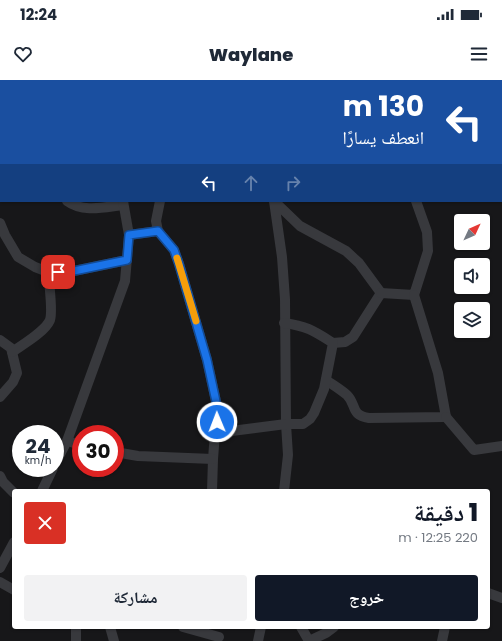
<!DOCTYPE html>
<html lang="ar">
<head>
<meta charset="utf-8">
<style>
	body { margin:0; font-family:Poppins,"Noto Naskh Arabic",sans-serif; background:#f2f2f3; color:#1f2937; direction:rtl; height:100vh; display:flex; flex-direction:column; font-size:15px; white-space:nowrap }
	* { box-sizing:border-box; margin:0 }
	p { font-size:13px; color:#747a83 }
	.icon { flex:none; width:22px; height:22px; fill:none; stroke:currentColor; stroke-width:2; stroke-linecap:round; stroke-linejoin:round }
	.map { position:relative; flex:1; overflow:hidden; direction:ltr }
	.panel { position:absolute; left:12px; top:409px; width:478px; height:140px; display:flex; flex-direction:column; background:#fff; border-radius:4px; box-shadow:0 1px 3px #0004; direction:rtl }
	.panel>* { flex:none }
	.top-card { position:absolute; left:0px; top:0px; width:502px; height:122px; box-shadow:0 1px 3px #0004; direction:rtl; background:#1a4fa0; color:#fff; overflow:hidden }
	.needle { width:26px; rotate:46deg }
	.buttons { position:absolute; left:454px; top:134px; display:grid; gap:8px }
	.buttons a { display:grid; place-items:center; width:36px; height:36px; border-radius:4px; background:#fff; box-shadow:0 1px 3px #0004; font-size:20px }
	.speed { position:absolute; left:12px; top:345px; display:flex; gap:8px; font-size:20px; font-weight:700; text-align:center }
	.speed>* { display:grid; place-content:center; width:52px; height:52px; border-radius:50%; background:#fff; box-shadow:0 1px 3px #0004; line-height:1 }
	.speed small { font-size:10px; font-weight:400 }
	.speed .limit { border:6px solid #d22; background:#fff; color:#111 }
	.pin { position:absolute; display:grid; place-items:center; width:34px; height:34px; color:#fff; margin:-17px; border-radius:8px; box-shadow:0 2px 6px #0006 }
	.me { position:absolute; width:44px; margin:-22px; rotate:359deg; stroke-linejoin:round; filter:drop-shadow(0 0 3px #0008) }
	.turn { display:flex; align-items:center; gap:14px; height:84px; padding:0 12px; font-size:18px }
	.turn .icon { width:52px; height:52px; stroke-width:2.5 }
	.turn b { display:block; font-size:28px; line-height:34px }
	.lanes { display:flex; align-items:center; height:38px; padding:0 12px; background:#0003; justify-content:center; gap:20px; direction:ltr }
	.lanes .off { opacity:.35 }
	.round { display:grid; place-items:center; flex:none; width:42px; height:42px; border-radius:4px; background:#f2f2f3 }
	.head { display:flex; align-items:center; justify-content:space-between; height:68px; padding:0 12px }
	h1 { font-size:24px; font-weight:800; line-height:30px; color:#111827 }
	.button { display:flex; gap:8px; margin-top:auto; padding:8px 12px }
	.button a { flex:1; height:46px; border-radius:4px; background:#111827; color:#fff; font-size:16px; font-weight:800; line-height:46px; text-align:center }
	.button a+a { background:#f2f2f3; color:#1f2937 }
	.status { display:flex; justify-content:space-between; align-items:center; height:28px; padding:0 20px; background:#fff; direction:ltr }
	.status svg { height:11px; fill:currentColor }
	header { display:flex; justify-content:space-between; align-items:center; height:52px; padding:0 12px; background:#fff; font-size:18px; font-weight:800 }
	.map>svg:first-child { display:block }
</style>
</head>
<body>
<div class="status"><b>12:24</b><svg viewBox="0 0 49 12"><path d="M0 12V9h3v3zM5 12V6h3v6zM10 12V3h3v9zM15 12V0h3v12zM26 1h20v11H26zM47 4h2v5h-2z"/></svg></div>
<header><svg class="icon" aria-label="menu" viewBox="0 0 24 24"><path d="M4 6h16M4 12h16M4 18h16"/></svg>Waylane<svg class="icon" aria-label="heart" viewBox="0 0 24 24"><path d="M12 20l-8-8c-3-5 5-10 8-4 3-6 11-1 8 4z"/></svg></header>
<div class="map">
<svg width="502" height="561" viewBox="0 0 502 561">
	<rect width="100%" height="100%" fill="#171719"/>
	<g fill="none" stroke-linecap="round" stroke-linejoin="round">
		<g stroke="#38393d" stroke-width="10">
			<polyline points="5,0 5,1"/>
			<polyline points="86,0 86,1"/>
			<polyline points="204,0 205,1"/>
			<polyline points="377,0 378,1"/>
			<path d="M67 121C83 133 105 127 123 125"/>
			<polyline points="123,121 129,155"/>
			<polyline points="160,121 156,141 158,151 174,170 179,184 207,280 217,326 213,379 212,411"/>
			<polyline points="274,121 282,177 285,219 286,344 288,375 284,411"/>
			<polyline points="274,121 300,146 346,171 359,183 381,213 353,257 345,262 333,263"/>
			<polyline points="0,143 5,155 18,177 35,187 48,192 69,192 127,180"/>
			<polyline points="381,213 414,215 428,171 427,152 416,121"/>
			<polyline points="0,260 11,268 17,293 13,302 0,317"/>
			<path d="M12 272C22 265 45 252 50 240 53 231 49 202 48 192"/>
			<path d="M326 300C333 305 340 309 347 315 357 325 350 335 369 338L446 337 438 293 414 215"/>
			<polyline points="446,337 474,370 502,366"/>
			<path d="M216 353 286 344H303L310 339 314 333 324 309 333 263C314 251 307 246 284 243"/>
			<polyline points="67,361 81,365"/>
			<polyline points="115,372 138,376 213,379"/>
			<polyline points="55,384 67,361 125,201 129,155 158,151"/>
			<polyline points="0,396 3,402 14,413"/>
			<polyline points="42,411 53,388"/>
			<polyline points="0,488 14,462"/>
			<polyline points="0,502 14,510"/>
			<polyline points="488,513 502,518"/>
			<polyline points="76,547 76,561"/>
			<polyline points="110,547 114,561"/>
			<polyline points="183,547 219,557"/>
			<polyline points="301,547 309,561"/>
			<polyline points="258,561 261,547"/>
			<polyline points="309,561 326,553 334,547"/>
			<polyline points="442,561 445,547"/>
		</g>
	</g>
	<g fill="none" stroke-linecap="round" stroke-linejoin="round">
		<g stroke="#114b97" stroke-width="10">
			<polyline id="route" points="58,192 69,192 127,180 129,155 158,151 174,170 179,184 207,280 217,326 217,342"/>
		</g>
		<use href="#route" stroke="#1a73e8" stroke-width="7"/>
		<polyline stroke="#f59e0b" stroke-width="7" points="177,178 196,241"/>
	</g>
</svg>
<div class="buttons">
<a><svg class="needle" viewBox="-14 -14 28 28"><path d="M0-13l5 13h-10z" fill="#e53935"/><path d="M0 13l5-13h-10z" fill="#747a83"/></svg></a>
<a><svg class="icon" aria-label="sound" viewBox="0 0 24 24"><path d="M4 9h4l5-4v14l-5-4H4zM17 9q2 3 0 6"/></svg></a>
<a><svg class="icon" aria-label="layers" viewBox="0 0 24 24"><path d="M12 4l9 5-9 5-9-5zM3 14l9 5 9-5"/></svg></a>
</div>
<div class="speed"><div>24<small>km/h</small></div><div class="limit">30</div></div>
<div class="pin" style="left:58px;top:192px;background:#d93025"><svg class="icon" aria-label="arrive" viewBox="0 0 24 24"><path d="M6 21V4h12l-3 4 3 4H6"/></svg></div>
<svg class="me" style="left:217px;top:342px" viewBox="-20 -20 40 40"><circle r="17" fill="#1a73e8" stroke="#fff" stroke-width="3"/><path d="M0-11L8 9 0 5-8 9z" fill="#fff"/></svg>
<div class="top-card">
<div class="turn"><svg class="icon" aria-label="left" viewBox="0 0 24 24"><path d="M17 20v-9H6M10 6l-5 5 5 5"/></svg><div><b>130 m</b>انعطف يسارًا</div></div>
<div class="lanes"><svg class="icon" aria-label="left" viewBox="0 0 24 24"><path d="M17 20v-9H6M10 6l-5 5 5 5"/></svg><svg class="icon off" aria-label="ahead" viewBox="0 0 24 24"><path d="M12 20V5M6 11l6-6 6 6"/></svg><svg class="icon off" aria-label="right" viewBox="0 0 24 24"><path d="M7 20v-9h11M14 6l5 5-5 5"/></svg></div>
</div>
<section class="panel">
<div class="head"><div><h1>1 دقيقة</h1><p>220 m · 12:25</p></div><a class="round" style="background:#d93025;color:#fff"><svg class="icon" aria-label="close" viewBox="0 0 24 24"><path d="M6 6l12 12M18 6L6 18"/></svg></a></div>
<div class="button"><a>خروج</a><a>مشاركة</a></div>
</section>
</div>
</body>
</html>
